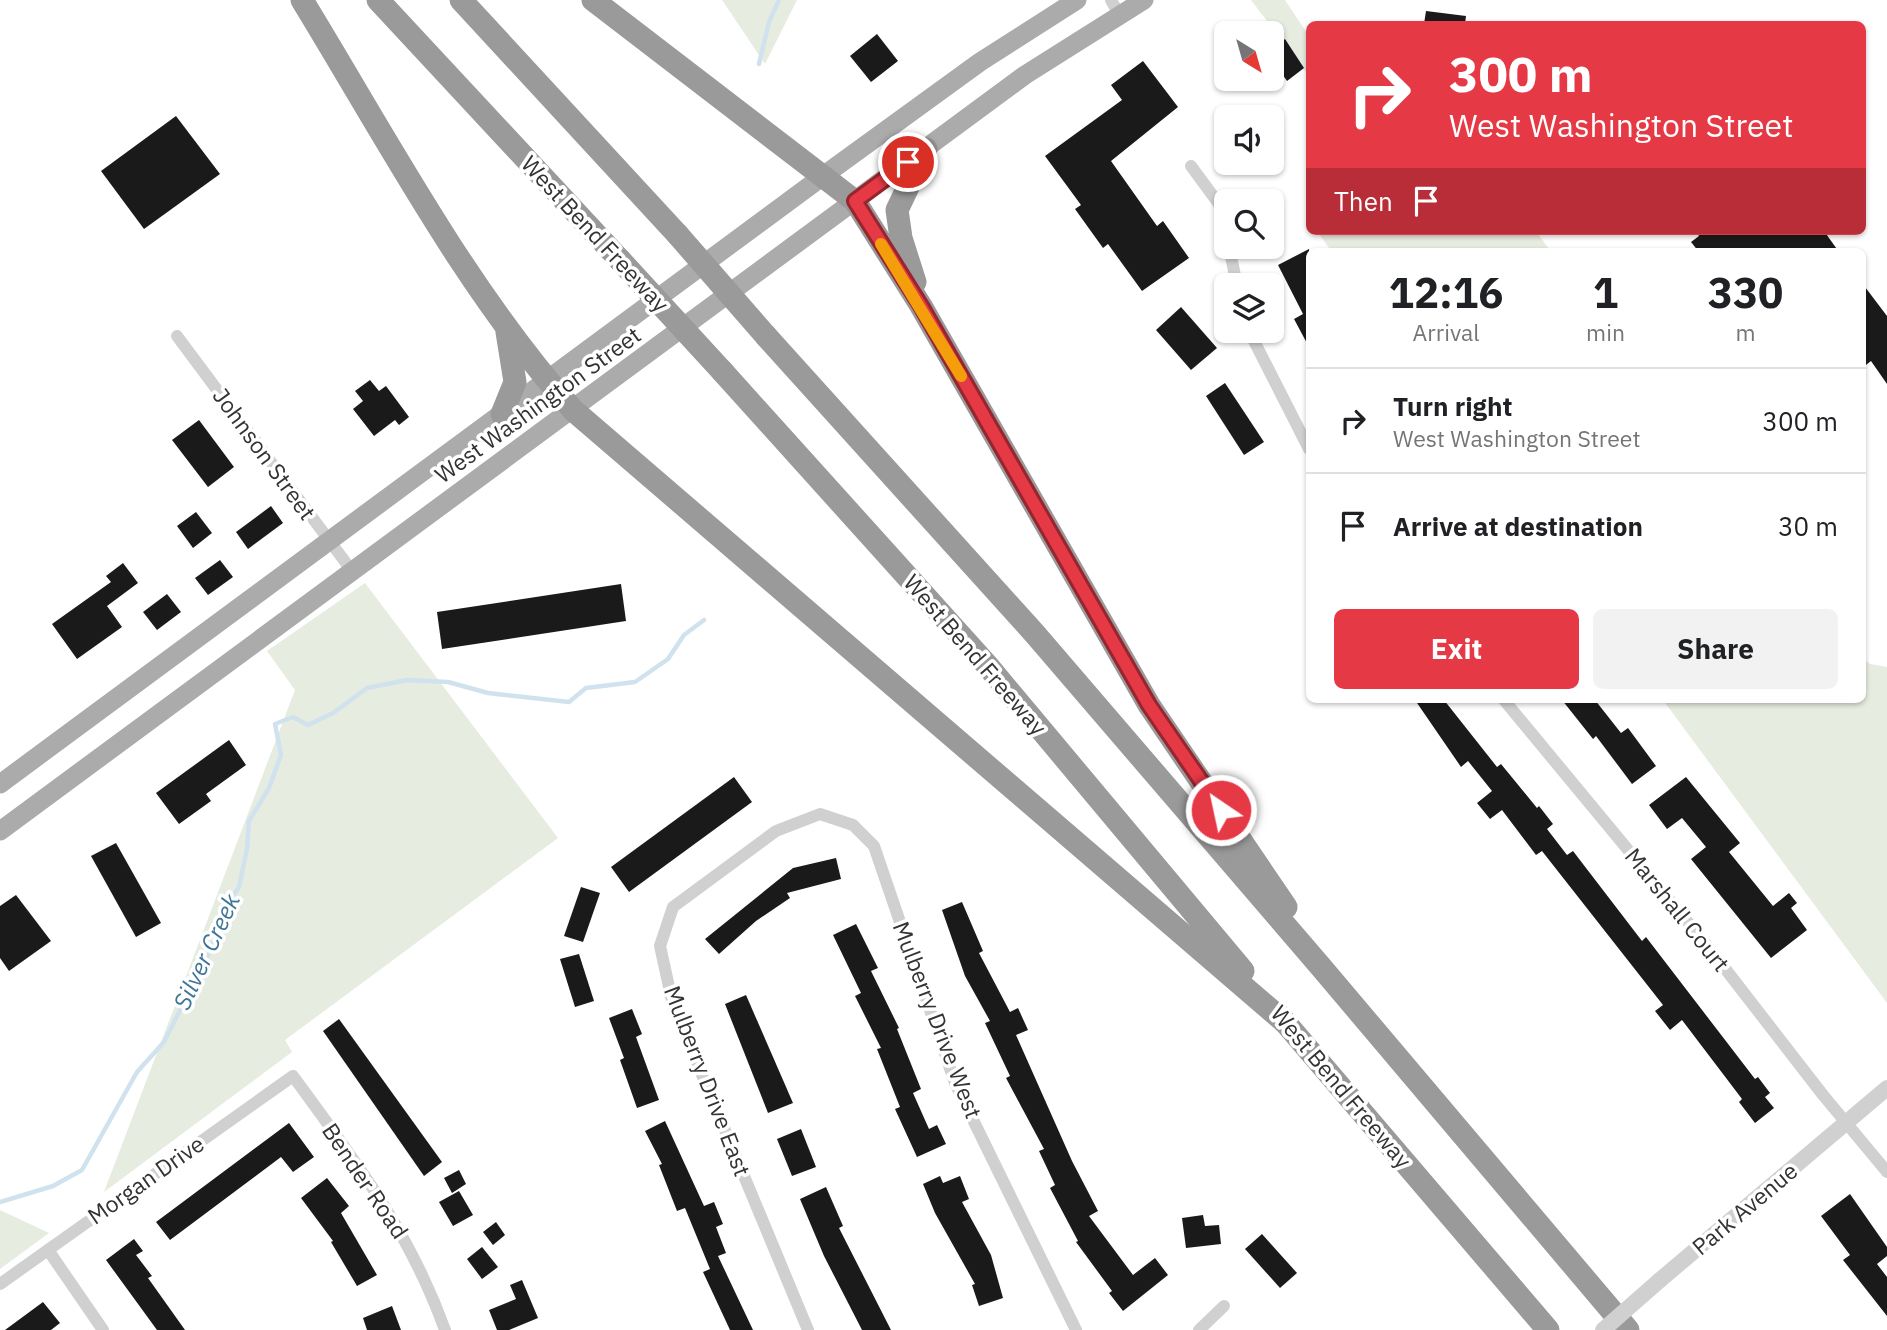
<!DOCTYPE html>
<html lang="en">
<head>
<meta charset="utf-8">
<style>
	body { margin:0; font-family:"IBM Plex Sans",sans-serif; background:#f2f2f2; color:#202124; height:100vh; display:flex; flex-direction:column; font-size:26px; white-space:nowrap }
	* { box-sizing:border-box; margin:0 }
	p { font-size:23px; color:#757577 }
	.icon { flex:none; width:38px; height:38px; fill:none; stroke:currentColor; stroke-width:2; stroke-linecap:round; stroke-linejoin:round }
	.map { position:relative; flex:1; overflow:hidden }
	.drawer { position:absolute; left:1306px; top:248px; width:560px; height:455px; display:flex; flex-direction:column; background:#fff; border-radius:10px; box-shadow:0 2px 5px #0004 }
	.drawer>* { flex:none }
	.hud { position:absolute; left:1306px; top:21px; width:560px; height:214px; border-radius:10px; box-shadow:0 2px 5px #0004; background:#e63946; color:#fff; overflow:hidden }
	.needle { width:46px; rotate:143deg }
	.buttons { position:absolute; left:1214px; top:21px; display:grid; gap:14px }
	.buttons a { display:grid; place-items:center; width:70px; height:70px; border-radius:10px; background:#fff; box-shadow:0 2px 5px #0004; font-size:35px }
	.pin { position:absolute; display:grid; place-items:center; width:60px; height:60px; color:#fff; margin:-30px; border:4px solid #fff; border-radius:50%; box-shadow:0 2px 7px #0007 }
	.me { position:absolute; width:77px; margin:-38px; rotate:326deg; stroke-linejoin:round; filter:drop-shadow(0 0 5px #0008) }
	.turn { display:flex; align-items:center; gap:24px; height:147px; padding:0 28px; font-size:32px }
	.turn .icon { width:91px; height:91px; stroke-width:2.5 }
	.turn b { display:block; font-size:49px; line-height:60px }
	.then { display:flex; align-items:center; height:66px; padding:0 28px; background:#0003; gap:14px; font-size:26px }
	.eta { display:flex; justify-content:space-evenly; align-items:center; height:119px; text-align:center }
	.eta b { font-size:42px; font-weight:800; line-height:49px }
	.cta { display:flex; gap:14px; margin-top:auto; padding:14px 28px }
	.cta a { flex:1; height:80px; border-radius:10px; background:#e63946; color:#fff; font-size:28px; font-weight:800; line-height:80px; text-align:center }
	.cta a+a { background:#f2f2f2; color:#202124 }
	ul { padding:0; list-style:none }
	li { display:flex; align-items:center; gap:21px; height:105px; padding:0 28px; border-top:2px solid #e0e0e0 }
	li div { flex:1 }
	li b { display:block; font-size:26px }
	li em { font-style:normal }
	.map>svg:first-child { display:block }
</style>
</head>
<body>
<div class="map">
<svg width="1887" height="1330" viewBox="0 0 1887 1330">
	<rect width="100%" height="100%" fill="#fff"/>
	<g fill="#e6ecdf">
		<polygon points="722,0 797,0 765,64"/>
		<polygon points="1251,0 1285,0 1309,36 1309,76"/>
		<polygon points="1317,231 1536,231 1551,252 1332,252"/>
		<polygon points="365,583 558,838 285,1040 292,1052 104,1192 295,690 267,651"/>
		<polygon points="1862,658 1870,664 1887,667 1887,1003 1663,700 1862,700"/>
		<polygon points="0,1210 49,1233 0,1269"/>
	</g>
	<g fill="none" stroke-linecap="round" stroke-linejoin="round">
		<g stroke="#cfe2ee" stroke-width="4.5">
			<polyline points="759,64 769,22 779,0"/>
			<polyline points="0,1202 53,1186 82,1170 137,1072 164,1042 212,947 222,913 239,887 247,849 249,821 269,788 281,755 275,724 293,717 308,725 333,713 367,688 407,680 448,682 488,693 569,702 586,688 635,682 668,659 684,635 704,620"/>
		</g>
	</g>
	<g fill="#1a1a1a">
		<polygon points="1426,11 1466,16 1465,24 1424,24"/>
		<polygon points="877,34 898,61 871,82 850,56"/>
		<polygon points="1285,39 1304,68 1287,81 1272,59 1272,49"/>
		<polygon points="1143,61 1178,107 1111,161 1157,226 1163,221 1189,258 1142,291 1108,244 1103,248 1075,209 1081,205 1045,156 1122,100 1111,85"/>
		<polygon points="176,116 220,174 144,229 101,171"/>
		<polygon points="1696,231 1824,231 1839,252 1699,252 1691,242 1699,236"/>
		<polygon points="1309,249 1309,347 1294,319 1303,314 1278,265"/>
		<polygon points="1862,283 1887,316 1887,384 1871,361 1862,368"/>
		<polygon points="1181,307 1217,348 1191,370 1156,330"/>
		<polygon points="370,380 379,391 386,386 409,417 399,425 395,420 374,436 353,409 363,401 355,391"/>
		<polygon points="1225,383 1264,442 1244,455 1206,396"/>
		<polygon points="199,420 234,467 208,487 172,440"/>
		<polygon points="271,506 283,523 248,549 236,532"/>
		<polygon points="196,512 212,533 193,548 177,526"/>
		<polygon points="220,560 233,577 208,595 195,578"/>
		<polygon points="123,563 138,583 107,606 122,627 77,659 52,624 111,582 106,576"/>
		<polygon points="621,584 626,621 442,649 437,612"/>
		<polygon points="167,594 181,612 157,630 143,612"/>
		<polygon points="1415,700 1444,700 1497,767 1501,764 1537,808 1539,806 1553,824 1547,829 1567,855 1573,851 1642,941 1646,937 1755,1079 1758,1077 1770,1093 1765,1097 1774,1108 1755,1123 1739,1102 1742,1099 1682,1020 1670,1030 1655,1011 1663,1005 1542,851 1536,855 1502,810 1490,819 1477,803 1492,791 1468,761 1461,767"/>
		<polygon points="1562,700 1595,700 1621,733 1628,728 1656,766 1632,784 1596,736 1593,739"/>
		<polygon points="229,740 246,765 206,794 211,801 179,824 156,793"/>
		<polygon points="734,777 752,802 629,892 611,867"/>
		<polygon points="1686,777 1740,843 1729,852 1773,906 1789,893 1797,903 1791,908 1807,930 1771,958 1691,859 1706,847 1682,818 1667,829 1649,805"/>
		<polygon points="116,843 161,923 136,937 91,856"/>
		<polygon points="836,858 841,879 787,893 790,898 756,921 719,954 705,939 793,868"/>
		<polygon points="581,887 600,893 583,942 564,936"/>
		<polygon points="16,895 51,941 9,971 0,958 0,906"/>
		<polygon points="962,902 983,951 979,953 1010,1012 1018,1008 1028,1030 1016,1035 1072,1161 1098,1211 1089,1216 1133,1275 1155,1258 1168,1275 1123,1311 1109,1293 1112,1291 1076,1242 1078,1241 1050,1188 1055,1185 1039,1151 1044,1149 1006,1078 1010,1076 985,1023 990,1021 965,976 942,910"/>
		<polygon points="856,924 878,968 871,971 899,1028 897,1029 921,1089 913,1093 929,1129 937,1125 946,1144 917,1157 895,1109 900,1107 877,1049 881,1048 855,996 861,993 833,935"/>
		<polygon points="579,954 594,1001 575,1007 560,959"/>
		<polygon points="746,995 793,1103 768,1113 725,1004"/>
		<polygon points="632,1009 642,1034 636,1037 659,1100 637,1108 620,1060 624,1058 609,1018"/>
		<polygon points="339,1019 442,1162 424,1176 323,1031"/>
		<polygon points="665,1121 704,1206 714,1202 723,1224 716,1227 726,1253 718,1256 753,1330 730,1330 703,1272 710,1269 685,1208 677,1211 659,1165 662,1164 645,1131"/>
		<polygon points="289,1123 314,1157 293,1172 281,1157 170,1240 156,1222"/>
		<polygon points="801,1129 816,1167 792,1176 777,1139"/>
		<polygon points="459,1170 466,1184 452,1193 444,1178"/>
		<polygon points="940,1176 943,1183 960,1176 969,1199 962,1202 991,1255 1003,1298 979,1306 972,1285 975,1284 935,1213 923,1184"/>
		<polygon points="327,1178 349,1206 341,1213 377,1275 357,1286 331,1242 333,1241 301,1198"/>
		<polygon points="826,1187 843,1226 839,1228 891,1330 862,1330 824,1256 800,1199"/>
		<polygon points="459,1191 473,1215 453,1226 439,1202"/>
		<polygon points="1850,1194 1887,1247 1887,1256 1877,1264 1887,1277 1887,1316 1843,1260 1850,1255 1821,1216"/>
		<polygon points="1203,1215 1205,1226 1219,1225 1221,1244 1186,1248 1182,1218"/>
		<polygon points="496,1222 505,1235 493,1245 483,1232"/>
		<polygon points="1262,1234 1297,1273 1280,1288 1245,1249"/>
		<polygon points="134,1239 143,1251 136,1255 152,1276 148,1278 185,1330 157,1330 106,1260"/>
		<polygon points="482,1247 498,1267 482,1279 467,1259"/>
		<polygon points="522,1280 538,1318 509,1330 497,1330 489,1310 516,1299 510,1285"/>
		<polygon points="43,1302 60,1323 51,1330 5,1330"/>
		<polygon points="392,1306 401,1330 367,1330 363,1318"/>
	</g>
	<g fill="none" stroke-linecap="round" stroke-linejoin="round">
		<g stroke="#d0d0d0" stroke-width="12">
			<polyline points="1111,0 1120,16"/>
			<polyline points="1191,166 1219,204 1227,238"/>
			<polyline points="1229,247 1237,285"/>
			<polyline points="1249,331 1309,449"/>
			<polyline points="177,336 352,571"/>
			<polyline points="1504,700 1706,944 1823,1095 1887,1172"/>
			<polyline points="48,1250 103,1330"/>
			<path d="M0 1284 293 1076C355 1161 409 1230 445 1330"/>
			<polyline points="808,1330 673,1005 660,946 673,907 776,831 820,814 853,825 874,846 955,1083 1076,1330"/>
			<polyline points="1199,1330 1224,1306"/>
		</g>
		<polyline stroke="#d0d0d0" stroke-width="16" points="1660,1280 1887,1088"/>
		<g stroke="#ababab" stroke-width="19">
			<polyline points="0,784 823,176 980,62 1077,0"/>
			<polyline points="0,831 1025,75 1144,0"/>
		</g>
		<g stroke="#9a9a9a" stroke-width="23">
			<path d="M302 0C387 139 465 288 573 410L1287 1024"/>
			<polyline points="378,0 620,260"/>
			<polyline points="461,0 678,235"/>
			<polyline points="593,0 855,201 921,306 1149,705 1286,907"/>
			<polyline points="915,282 901,238 897,210 926,149"/>
			<polyline points="766,336 1035,634 1321,967 1628,1330"/>
			<polyline points="722,371 987,665 1243,971"/>
			<polyline points="502,414 515,382 507,332"/>
			<polyline points="1278,1014 1548,1330"/>
		</g>
		<polyline stroke="#d0d0d0" stroke-width="16" points="1603,1330 1660,1280"/>
		<g stroke="#9a9a9a" stroke-width="23">
			<polyline points="678,235 766,336"/>
			<polyline points="620,260 722,371"/>
		</g>
	</g>
	<g fill="none" stroke-linecap="round" stroke-linejoin="round">
		<g stroke="#96252e" stroke-width="18">
			<polyline id="route" points="908,162 855,201 921,306 1149,705 1221,810"/>
		</g>
		<use href="#route" stroke="#e63946" stroke-width="12"/>
		<polyline stroke="#f59e0b" stroke-width="12" points="881,244 961,376"/>
	</g>
	<g text-anchor="middle" stroke-width="7" stroke-linejoin="round" paint-order="stroke">
		<g font-size="23" fill="#333" stroke="#fff">
			<text transform="translate(595 234) rotate(47)" y="8">West Bend Freeway</text>
			<text transform="translate(538 405) rotate(-36)" y="8">West Washington Street</text>
			<text transform="translate(264 454) rotate(54)" y="8">Johnson Street</text>
			<text transform="translate(975 655) rotate(49)" y="8">West Bend Freeway</text>
			<text transform="translate(1677 910) rotate(51)" y="8">Marshall Court</text>
			<text transform="translate(937 1020) rotate(69)" y="8">Mulberry Drive West</text>
			<text transform="translate(707 1081) rotate(69)" y="8">Mulberry Drive East</text>
			<text transform="translate(1341 1087) rotate(50)" y="8">West Bend Freeway</text>
			<text transform="translate(146 1180) rotate(-35)" y="8">Morgan Drive</text>
			<text transform="translate(365 1181) rotate(56)" y="8">Bender Road</text>
			<text transform="translate(1745 1209) rotate(-40)" y="8">Park Avenue</text>
		</g>
		<g font-size="24" font-style="italic" fill="#3f7597" stroke="#fff">
			<text transform="translate(207 952) rotate(-65)" y="8">Silver Creek</text>
		</g>
	</g>
</svg>
<div class="buttons">
<a><svg class="needle" viewBox="-14 -14 28 28"><path d="M0-13l5 13h-10z" fill="#e53935"/><path d="M0 13l5-13h-10z" fill="#757577"/></svg></a>
<a><svg class="icon" aria-label="sound" viewBox="0 0 24 24"><path d="M4 9h4l5-4v14l-5-4H4zM17 9q2 3 0 6"/></svg></a>
<a><svg class="icon" aria-label="search" viewBox="0 0 24 24"><circle cx="10" cy="10" r="6"/><path d="M15 15l6 6"/></svg></a>
<a><svg class="icon" aria-label="layers" viewBox="0 0 24 24"><path d="M12 4l9 5-9 5-9-5zM3 14l9 5 9-5"/></svg></a>
</div>
<div class="pin" style="left:908px;top:162px;background:#d93025"><svg class="icon" aria-label="arrive" viewBox="0 0 24 24"><path d="M6 21V4h12l-3 4 3 4H6"/></svg></div>
<svg class="me" style="left:1221px;top:810px" viewBox="-20 -20 40 40"><circle r="17" fill="#e63946" stroke="#fff" stroke-width="3"/><path d="M0-11L8 9 0 5-8 9z" fill="#fff"/></svg>
<div class="hud">
<div class="turn"><svg class="icon" aria-label="right" viewBox="0 0 24 24"><path d="M7 20v-9h11M14 6l5 5-5 5"/></svg><div><b>300 m</b>West Washington Street</div></div>
<div class="then">Then<svg class="icon" aria-label="arrive" viewBox="0 0 24 24"><path d="M6 21V4h12l-3 4 3 4H6"/></svg></div>
</div>
<section class="drawer">
<div class="eta">
<div><b>12:16</b><p>Arrival</p></div>
<div><b>1</b><p>min</p></div>
<div><b>330</b><p>m</p></div>
</div>
<ul>
<li><svg class="icon" aria-label="right" viewBox="0 0 24 24"><path d="M7 20v-9h11M14 6l5 5-5 5"/></svg><div><b>Turn right</b><p>West Washington Street</p></div><em>300 m</em></li>
<li><svg class="icon" aria-label="arrive" viewBox="0 0 24 24"><path d="M6 21V4h12l-3 4 3 4H6"/></svg><div><b>Arrive at destination</b></div><em>30 m</em></li>
</ul>
<div class="cta"><a>Exit</a><a>Share</a></div>
</section>
</div>
</body>
</html>
